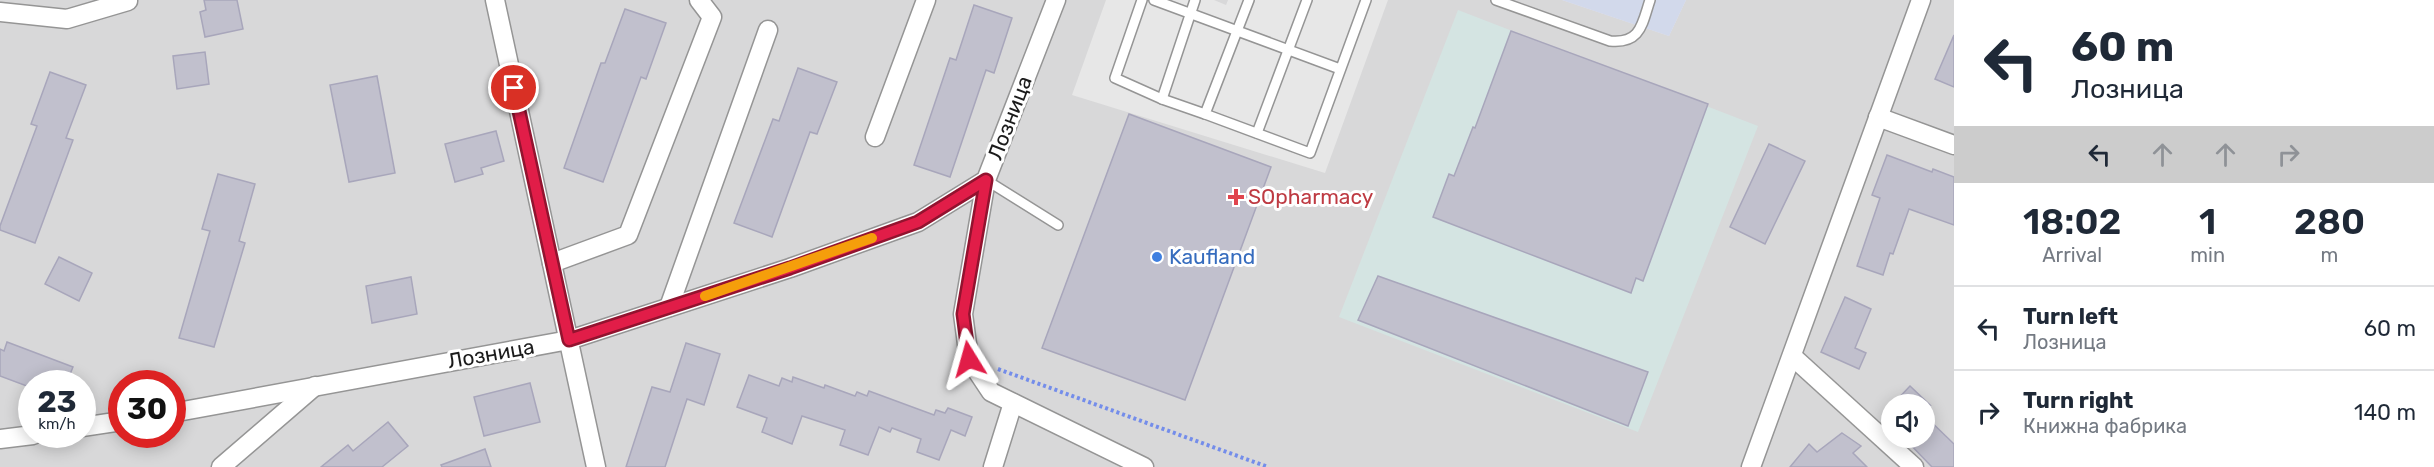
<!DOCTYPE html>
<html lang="en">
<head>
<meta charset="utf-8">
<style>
	body { margin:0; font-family:Rubik,sans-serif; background:#f6f6f7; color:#1f2937; height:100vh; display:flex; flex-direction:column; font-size:22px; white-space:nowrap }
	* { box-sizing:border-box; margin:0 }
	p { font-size:20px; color:#747a83 }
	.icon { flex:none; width:33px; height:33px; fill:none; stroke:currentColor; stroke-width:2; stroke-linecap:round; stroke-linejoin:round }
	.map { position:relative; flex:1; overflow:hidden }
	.drawer { display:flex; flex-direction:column; background:#fff; width:480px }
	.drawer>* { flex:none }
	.hud { background:#fff; color:#1f2937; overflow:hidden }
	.tools { position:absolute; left:1881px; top:394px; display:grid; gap:12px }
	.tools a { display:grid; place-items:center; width:54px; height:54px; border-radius:50%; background:#fff; box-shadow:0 3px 15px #0003; font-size:30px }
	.speed { position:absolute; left:18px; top:370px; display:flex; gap:12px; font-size:30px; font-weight:700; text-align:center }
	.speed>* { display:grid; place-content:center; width:78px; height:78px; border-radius:50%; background:#fff; box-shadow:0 3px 15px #0003; line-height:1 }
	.speed small { font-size:15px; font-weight:400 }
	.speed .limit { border:9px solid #d22; background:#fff; color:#111 }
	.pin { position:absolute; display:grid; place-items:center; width:51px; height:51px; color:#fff; margin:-26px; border:3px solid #fff; border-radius:50%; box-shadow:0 2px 6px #0007 }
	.me { position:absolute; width:66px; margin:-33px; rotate:352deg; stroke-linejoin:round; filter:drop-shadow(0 0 4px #0008) }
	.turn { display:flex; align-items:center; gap:21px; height:126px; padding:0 18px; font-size:27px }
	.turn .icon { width:78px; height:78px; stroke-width:2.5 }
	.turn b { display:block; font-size:42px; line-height:51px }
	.lanes { display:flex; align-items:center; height:57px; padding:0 18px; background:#0003; justify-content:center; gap:30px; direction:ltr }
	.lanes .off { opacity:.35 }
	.eta { display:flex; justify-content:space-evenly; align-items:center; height:102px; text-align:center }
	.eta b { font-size:36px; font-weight:600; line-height:42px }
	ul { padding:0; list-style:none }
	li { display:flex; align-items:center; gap:18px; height:84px; padding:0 18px; border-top:2px solid #e0e1e3 }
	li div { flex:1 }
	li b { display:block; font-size:22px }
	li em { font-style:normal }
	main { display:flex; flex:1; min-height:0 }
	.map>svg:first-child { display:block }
</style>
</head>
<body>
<main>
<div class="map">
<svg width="1954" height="467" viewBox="0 0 1954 467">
	<rect width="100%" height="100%" fill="#e5e2ec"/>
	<path fill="#d8d8d9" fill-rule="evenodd" d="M0 0H1562L1669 36 1686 0H1954V467H0ZM32 384H82V435H32ZM122 384H172V435H122ZM1892 405H1924V438H1892Z"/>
	<polygon fill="#d2d9eb" points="1562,0 1686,0 1669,36"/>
	<polygon fill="#d4e4e2" points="1458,10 1758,126 1638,432 1339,317"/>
	<polygon fill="#e7e7e7" points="1106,0 1214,0 1226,5 1228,0 1388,0 1325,173 1072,95"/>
	<g fill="#c1c0cd" stroke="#a8a6bb" stroke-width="1.5">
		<polygon points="204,0 237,0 243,29 205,37 200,12 206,10"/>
		<polygon points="974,5 1012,18 994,73 986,70 950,177 914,165 950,58 956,60"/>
		<polygon points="625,9 666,23 646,79 641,77 603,182 564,168 601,63 605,63"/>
		<polygon points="1511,31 1708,104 1643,281 1636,278 1631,293 1433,217 1449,174 1454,176 1473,127 1475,128"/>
		<polygon points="1954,35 1954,87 1935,79"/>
		<polygon points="205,52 209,84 177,89 173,56"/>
		<polygon points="798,68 837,82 817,134 810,132 772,237 734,223 773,119 779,121"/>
		<polygon points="50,72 86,85 66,138 73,140 35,243 0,230 0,226 37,126 31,124"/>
		<polygon points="377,76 395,173 349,182 330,85"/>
		<polygon points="1129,114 1271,167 1185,400 1042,348"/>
		<polygon points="496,131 504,161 481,168 483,174 455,182 445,144"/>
		<polygon points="1769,144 1805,161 1765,244 1730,227"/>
		<polygon points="1887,155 1932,172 1933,169 1954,177 1954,225 1909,209 1893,254 1890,253 1883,275 1857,266 1880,198 1872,195"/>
		<polygon points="218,174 255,184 239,241 245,243 214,347 179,338 210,231 202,229"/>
		<polygon points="59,257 92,273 79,301 45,284"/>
		<polygon points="1378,276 1648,372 1628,426 1358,320"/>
		<polygon points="411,277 417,314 372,323 366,286"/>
		<polygon points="1845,297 1871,309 1855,348 1866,353 1859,369 1821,352"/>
		<polygon points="7,342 73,367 66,384 32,384 32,388 0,376 0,349 4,351"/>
		<polygon points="686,343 720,354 704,405 687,399 665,467 626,467 652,387 670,392"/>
		<polygon points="749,375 779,386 782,378 792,382 793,377 824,388 825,385 855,396 857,392 867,396 869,391 934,415 936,410 945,413 948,408 972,417 965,436 951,430 939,460 917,452 921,439 892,428 890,432 879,427 868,455 840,445 845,430 802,416 792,444 762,432 767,418 737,407"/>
		<polygon points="530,383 540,422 484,436 474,397"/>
		<polygon points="1910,386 1930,405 1892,405"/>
		<polygon points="1924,415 1954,444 1954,467 1932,467 1904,438 1924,438"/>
		<polygon points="388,422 408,446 382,467 321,467 348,445 353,451"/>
		<polygon points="1842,433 1861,446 1853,453 1867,467 1790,467 1809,444 1817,452"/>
		<polygon points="485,449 491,467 442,467 441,465"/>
	</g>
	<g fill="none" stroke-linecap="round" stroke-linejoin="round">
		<g stroke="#959595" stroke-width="12">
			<g id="lane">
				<polyline points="1142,0 1115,78 1162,99 1205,114"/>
				<polyline points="1154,0 1340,69"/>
				<polyline points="1249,0 1205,114 1310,153 1366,0"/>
				<path d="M1496 0 1610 41C1641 44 1642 24 1650 0"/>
				<polyline points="1162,99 1195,0"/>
				<polyline points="1257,133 1307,0"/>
				<polyline points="986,180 1058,225"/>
			</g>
		</g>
		<g stroke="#959595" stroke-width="21">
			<g id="street">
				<polyline points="495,0 596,467"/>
				<polyline points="0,12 67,19 128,1"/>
				<polyline points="1878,117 1954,145"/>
				<polyline points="875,137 926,0"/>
				<polyline points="986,180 963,314 969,359 991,392 1144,467"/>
				<polyline points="552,263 628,235 712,17 699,0"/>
				<polyline points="669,307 768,30"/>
				<polyline points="1792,356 1914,467"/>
				<polyline points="172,413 569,340 790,268 918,222 986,180 1056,0"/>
				<polyline points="82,427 122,421"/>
				<polyline points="0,439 33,435"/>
				<polyline points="221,467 315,386"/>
				<polyline points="993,467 1013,403"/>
				<polyline points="1751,467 1921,0"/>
			</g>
		</g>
		<polyline stroke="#748dea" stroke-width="4" stroke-dasharray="3 3" stroke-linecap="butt" points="998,369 1268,467"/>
		<use href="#lane" stroke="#fff" stroke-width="9"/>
		<use href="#street" stroke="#fff" stroke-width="18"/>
	</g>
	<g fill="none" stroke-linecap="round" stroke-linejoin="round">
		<g stroke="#92132f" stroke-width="15">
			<polyline id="route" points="514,88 569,340 790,268 918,222 986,180 963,314 969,359"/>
		</g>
		<use href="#route" stroke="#e11d48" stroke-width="10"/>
		<polyline stroke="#f59e0b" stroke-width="10" points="705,296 872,238"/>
	</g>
	<path fill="#e0444e" stroke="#fff" stroke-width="2" d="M1233 188h6v6h6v6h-6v6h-6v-6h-6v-6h6z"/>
	<circle fill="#3f7fe0" stroke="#fff" stroke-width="2" cx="1157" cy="257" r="6"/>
	<g text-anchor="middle" stroke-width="6" stroke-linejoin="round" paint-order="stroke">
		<g font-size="21" fill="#1b1b1b" stroke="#fff">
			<text transform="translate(1010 118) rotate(-69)" y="7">Лозница</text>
			<text transform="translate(491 354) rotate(-10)" y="7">Лозница</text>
		</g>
		<g font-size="21" fill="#be3a42" stroke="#fff" text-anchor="start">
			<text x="1248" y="204">SOpharmacy</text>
		</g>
		<g font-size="21" fill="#366cbe" stroke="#fff" text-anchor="start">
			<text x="1169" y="264">Kaufland</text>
		</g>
	</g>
</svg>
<div class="tools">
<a><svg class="icon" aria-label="sound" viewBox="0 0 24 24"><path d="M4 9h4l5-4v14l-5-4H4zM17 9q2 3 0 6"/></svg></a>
</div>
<div class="speed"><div>23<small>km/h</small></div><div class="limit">30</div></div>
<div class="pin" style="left:514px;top:88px;background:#d93025"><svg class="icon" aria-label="arrive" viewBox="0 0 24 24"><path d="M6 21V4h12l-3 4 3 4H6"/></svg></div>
<svg class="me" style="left:969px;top:359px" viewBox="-20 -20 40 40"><path d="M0-17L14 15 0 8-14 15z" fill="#e11d48" stroke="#fff" stroke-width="4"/></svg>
</div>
<section class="drawer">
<div class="hud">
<div class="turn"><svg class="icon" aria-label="left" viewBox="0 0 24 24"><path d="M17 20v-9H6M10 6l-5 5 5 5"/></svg><div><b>60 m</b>Лозница</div></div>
<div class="lanes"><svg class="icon" aria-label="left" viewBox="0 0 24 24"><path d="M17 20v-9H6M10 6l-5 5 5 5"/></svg><svg class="icon off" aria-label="ahead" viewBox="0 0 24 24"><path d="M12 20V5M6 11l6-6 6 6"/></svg><svg class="icon off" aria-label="ahead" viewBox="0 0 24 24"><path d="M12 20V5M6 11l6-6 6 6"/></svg><svg class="icon off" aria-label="right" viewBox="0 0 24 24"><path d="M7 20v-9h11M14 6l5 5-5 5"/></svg></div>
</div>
<div class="eta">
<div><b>18:02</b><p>Arrival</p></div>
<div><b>1</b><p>min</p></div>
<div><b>280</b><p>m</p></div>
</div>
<ul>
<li><svg class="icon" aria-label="left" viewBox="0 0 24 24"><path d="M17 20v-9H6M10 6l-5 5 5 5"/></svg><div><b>Turn left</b><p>Лозница</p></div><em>60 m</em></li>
<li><svg class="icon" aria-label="right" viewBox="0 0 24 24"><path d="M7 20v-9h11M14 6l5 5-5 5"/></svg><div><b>Turn right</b><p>Книжна фабрика</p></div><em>140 m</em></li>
</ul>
</section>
</main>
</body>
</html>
